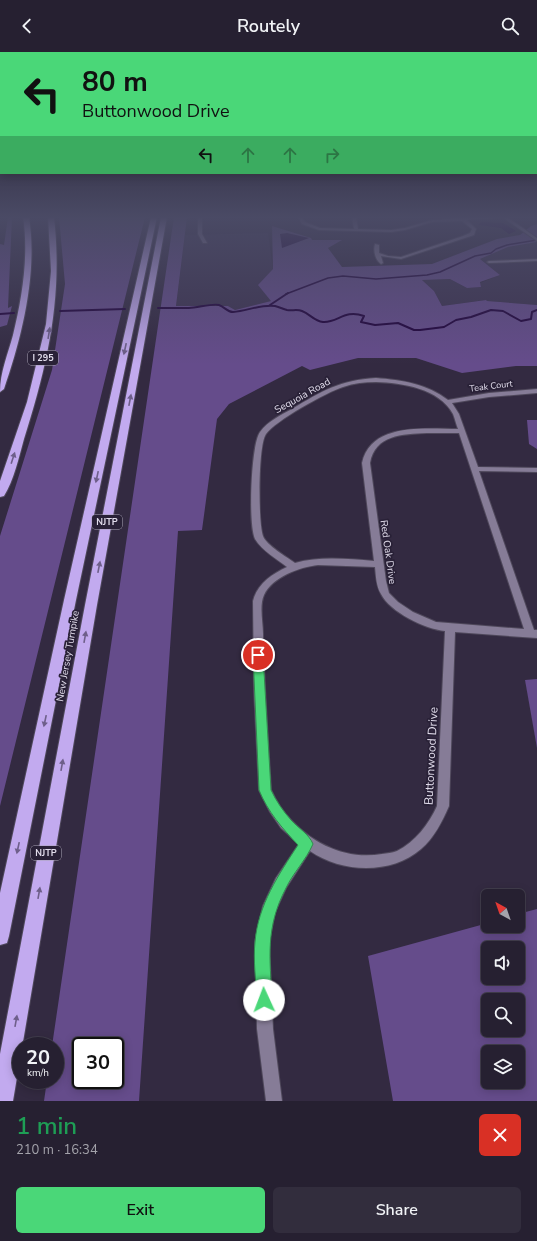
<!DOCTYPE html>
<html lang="en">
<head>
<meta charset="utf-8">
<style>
	body { margin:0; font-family:"Nunito Sans",sans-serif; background:#322d3d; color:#f1f3f6; height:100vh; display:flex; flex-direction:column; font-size:15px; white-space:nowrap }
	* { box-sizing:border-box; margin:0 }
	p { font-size:13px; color:#a4a3ab }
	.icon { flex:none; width:22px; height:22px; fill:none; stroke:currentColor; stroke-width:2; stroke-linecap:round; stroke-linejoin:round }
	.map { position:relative; height:1049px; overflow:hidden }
	.side { display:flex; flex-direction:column; background:#262031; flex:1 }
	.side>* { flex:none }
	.guide { position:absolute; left:0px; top:0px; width:537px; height:122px; box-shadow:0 2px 10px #0003,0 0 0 1px #423e4d; background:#4ad778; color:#111; overflow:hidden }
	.needle { width:26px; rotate:320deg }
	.tools { position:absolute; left:481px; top:837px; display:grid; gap:8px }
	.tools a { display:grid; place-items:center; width:44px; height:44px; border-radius:6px; background:#262031; box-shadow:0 2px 10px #0003,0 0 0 1px #423e4d; font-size:20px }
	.speed { position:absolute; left:12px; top:985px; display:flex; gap:8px; font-size:20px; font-weight:700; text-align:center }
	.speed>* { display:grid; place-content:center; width:52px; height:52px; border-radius:50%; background:#262031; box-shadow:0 2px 10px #0003,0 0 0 1px #423e4d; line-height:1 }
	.speed small { font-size:10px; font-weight:400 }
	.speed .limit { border:2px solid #111; border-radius:6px; background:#fff; color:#111 }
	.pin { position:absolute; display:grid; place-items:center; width:34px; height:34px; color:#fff; margin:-17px; border:2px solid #fff; border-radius:50%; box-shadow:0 1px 4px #0007 }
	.me { position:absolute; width:44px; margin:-22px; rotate:358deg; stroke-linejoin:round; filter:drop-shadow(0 0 3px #0008) }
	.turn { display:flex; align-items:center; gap:14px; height:84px; padding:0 16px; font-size:18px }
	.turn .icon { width:52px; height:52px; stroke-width:2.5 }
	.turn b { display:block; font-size:28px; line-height:34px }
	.lanes { display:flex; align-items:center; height:38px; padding:0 16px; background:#0003; justify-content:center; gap:20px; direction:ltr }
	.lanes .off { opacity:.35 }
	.round { display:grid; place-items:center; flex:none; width:42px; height:42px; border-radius:6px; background:#322d3d }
	.overview { display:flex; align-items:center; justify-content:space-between; height:68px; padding:0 16px }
	h1 { font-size:24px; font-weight:600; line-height:30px; color:#1e9e55 }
	.cta { display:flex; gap:8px; margin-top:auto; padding:8px 16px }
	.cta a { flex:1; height:46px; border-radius:6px; background:#4ad778; color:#111; font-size:16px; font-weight:600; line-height:46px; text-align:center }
	.cta a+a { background:#322d3d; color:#f1f3f6 }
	header { display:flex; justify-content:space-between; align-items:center; height:52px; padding:0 16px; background:#262031; font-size:18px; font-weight:600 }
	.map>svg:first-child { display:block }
</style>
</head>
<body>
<header><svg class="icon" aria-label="back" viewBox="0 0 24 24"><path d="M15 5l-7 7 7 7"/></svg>Routely<svg class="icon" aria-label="search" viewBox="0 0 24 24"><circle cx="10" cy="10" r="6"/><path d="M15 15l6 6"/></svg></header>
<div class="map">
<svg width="537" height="1049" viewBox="0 0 537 1049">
	<rect width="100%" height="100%" fill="#332a41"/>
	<g fill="#3c324f">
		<polygon points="268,181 273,217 271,249 235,258 228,254 176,254 185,183"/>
		<polygon points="537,190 537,253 487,249 485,248 442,254 434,239 422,228 450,227 467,236 481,235 480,231 500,223 480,207 508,195"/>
	</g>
	<g fill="#654c8b" fill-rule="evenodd">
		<polygon points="8,165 12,165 8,256 12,254 7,273 0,275 0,192 4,193"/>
		<polygon points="59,165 145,165 0,754 0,484 52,318 65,232"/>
		<path d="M174 165H187L176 254H228L235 258 271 249 258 233 273 217 272 174 311 186 312 188H342L328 196 342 215 432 212 497 187 520 183 531 174 537 172V190L508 195 480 207 500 223 480 230 481 235 467 236 450 227 422 228 434 239 442 254 486 248 487 249 537 253V314H516L462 321 416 306H358L310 318 302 314 229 352 217 367 202 478 178 479 139 1049H44L47 1028H55V994H52ZM81 994H115V1028H81Z"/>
		<polygon points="527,368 537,368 537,397 529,392"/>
		<polygon points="537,627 537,696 525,628"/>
		<path d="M537 857V1049H393L368 904 488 871V874H518V862ZM488 896H518V926H488ZM488 948H518V978H488ZM488 1000H518V1030H488Z"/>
	</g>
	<g fill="#1f013b">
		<polygon points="483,170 503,171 516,179 509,182 501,176 479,173 480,171"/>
		<polygon points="287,181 309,186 282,196 280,182"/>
	</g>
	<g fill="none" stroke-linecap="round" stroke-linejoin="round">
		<polyline stroke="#1f013b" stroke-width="1.5" points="286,242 328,226 343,224 376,227 427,223 440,220 475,204 491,201 496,197 507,193 537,188"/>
		<g stroke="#1f013b" stroke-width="2">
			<polyline points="270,253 288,241"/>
			<path d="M158 256C168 256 179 256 189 256 197 256 213 251 219 253 225 255 227 260 233 260 247 259 261 252 275 254 279 255 283 257 287 258 292 259 297 257 302 259 310 262 314 269 323 270 338 271 344 257 364 264L361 270 375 273 398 271 414 278H420L444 275 456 268 471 265 491 258 503 259 521 269 531 267 532 260 537 258"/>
			<polyline points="60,259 125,257"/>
			<polyline points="0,262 14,261"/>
		</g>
		<g stroke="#4f485b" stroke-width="2">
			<g id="minor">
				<polygon points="198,165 202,165 202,182 207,191 203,191 198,182"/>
				<path d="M298 165H302L305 170 320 176 354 177 352 165H356L358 177 391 178 405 176 432 168 460 166 462 165 464 166 509 165 467 168 476 177 474 183 401 207 381 204 383 211 381 212C375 208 373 198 375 192L379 193V201L388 204 401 205 463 184 470 181 472 177 462 169 432 170 405 178 391 180 319 178 302 172Z"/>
				<polygon points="537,207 537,209 489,211 487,210 489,209"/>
				<path d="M376 326C402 328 427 332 448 348L489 341 537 337V341L489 345 452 351 459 362 478 415 537 416V420L479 419 534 578H537V586L455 580 449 754C442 770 434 786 421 797 391 823 342 821 310 799L286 836 275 860 269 890 273 977 282 1049H266L257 977 255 890 263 854 276 826 299 792 281 776 270 760 259 738 254 637 253 549C257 532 272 522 287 515 277 507 262 499 255 487 248 472 251 392 260 380 268 369 281 363 292 357 322 339 340 328 376 326ZM376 330C402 331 439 336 453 362 455 367 456 372 458 377 426 377 371 370 362 411L374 509C348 507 320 504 295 511 287 505 266 493 263 484 258 470 258 393 266 382 275 369 327 340 343 335 354 331 365 330 376 330ZM427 381H459L524 577 436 570 413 560 398 550 389 541 386 529 370 411C375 383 402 382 427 381ZM318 513 375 515C376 524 376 534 381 542 390 560 425 577 445 579L437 754C429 772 415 790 397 799 392 801 387 801 382 802 348 808 314 793 291 768 282 759 276 749 271 738 268 686 264 634 263 582 263 570 259 554 264 543 272 525 300 515 318 513Z"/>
			</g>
		</g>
		<g stroke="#4f485b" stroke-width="2">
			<polygon id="tertiary" points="502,165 507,165 537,186 537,189"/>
		</g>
		<g stroke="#4f485b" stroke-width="2">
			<g id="motorway">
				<path d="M23 165H29C38 220 22 285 4 337L0 340C0 320 8 302 13 283 22 246 29 204 23 165Z"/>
				<path d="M48 165H54C63 245 48 311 24 387 19 405 14 428 4 444L0 445V429L27 350 46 272 51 219Z"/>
				<polygon points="151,165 157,165 76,548 9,884 7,891 0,893 0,841 64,548"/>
				<polygon points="161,165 167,165 97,553 13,1049 0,1049 0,1002 85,553"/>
			</g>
		</g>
		<use href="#minor" fill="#867c97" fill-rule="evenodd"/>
		<use href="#tertiary" fill="#867c97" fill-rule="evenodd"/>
		<use href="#motorway" fill="#c2aaef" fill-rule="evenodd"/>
	</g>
	<defs><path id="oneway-solid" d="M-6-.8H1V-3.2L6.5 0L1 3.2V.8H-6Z"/></defs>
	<g fill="#6e5f8a">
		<use href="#oneway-solid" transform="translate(49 281) rotate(-81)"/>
		<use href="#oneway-solid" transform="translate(125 297) rotate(102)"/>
		<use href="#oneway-solid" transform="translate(130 348) rotate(-79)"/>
		<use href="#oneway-solid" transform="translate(13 406) rotate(-72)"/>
		<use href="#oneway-solid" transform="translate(97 425) rotate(102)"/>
		<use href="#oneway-solid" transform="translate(99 515) rotate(-79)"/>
		<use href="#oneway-solid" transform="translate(85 585) rotate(-80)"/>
		<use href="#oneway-solid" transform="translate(45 669) rotate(102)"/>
		<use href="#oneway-solid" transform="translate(62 713) rotate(-80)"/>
		<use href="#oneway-solid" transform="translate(18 796) rotate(102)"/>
		<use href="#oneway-solid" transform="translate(39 841) rotate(-80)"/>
		<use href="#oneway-solid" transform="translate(16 969) rotate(-80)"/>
	</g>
	<linearGradient id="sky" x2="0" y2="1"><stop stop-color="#1c1724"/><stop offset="0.53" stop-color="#4a4a65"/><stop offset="1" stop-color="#4a4a65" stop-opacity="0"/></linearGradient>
	<rect width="537" height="312" fill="url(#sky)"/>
	<path fill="#4ad778" stroke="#308c4e" d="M258 599 261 601 263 603 271 738C276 749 283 759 291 768 298 776 309 782 313 792 306 808 293 821 286 836 265 876 270 906 272 948L270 953 264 955 259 953 257 948C256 929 253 908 255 890 258 853 279 822 298 793 282 776 268 760 259 738L253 603 254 601Z"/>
	<g text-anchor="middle" stroke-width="3.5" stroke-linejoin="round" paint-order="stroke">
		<g fill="#292137" stroke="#aaa5b6" stroke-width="1">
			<rect x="28" y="299" width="30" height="14" rx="3"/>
			<rect x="92" y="463" width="30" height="14" rx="3"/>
			<rect x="31" y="794" width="30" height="14" rx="3"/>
		</g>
		<g font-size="9" font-weight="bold" fill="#e2ddec">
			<text x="43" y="309">I 295</text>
			<text x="107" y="473">NJTP</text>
			<text x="46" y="804">NJTP</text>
		</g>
		<g font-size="9" fill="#e2ddec" stroke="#292137">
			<text transform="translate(491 334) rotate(-7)" y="3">Teak Court</text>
		</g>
		<g font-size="10" fill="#e2ddec" stroke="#292137">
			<text transform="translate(302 343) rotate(-29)" y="4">Sequoia Road</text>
			<text transform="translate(389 500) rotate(82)" y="4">Red Oak Drive</text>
			<text transform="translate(67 604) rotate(-80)" y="4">New Jersey Turnpike</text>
		</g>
		<g font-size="12" fill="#e2ddec" stroke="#292137">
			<text transform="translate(431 704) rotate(-87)" y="4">Buttonwood Drive</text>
		</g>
	</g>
</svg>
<div class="tools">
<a><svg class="needle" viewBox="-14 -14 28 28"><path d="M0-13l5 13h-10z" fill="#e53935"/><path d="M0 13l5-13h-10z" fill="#a4a3ab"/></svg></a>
<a><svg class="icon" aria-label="sound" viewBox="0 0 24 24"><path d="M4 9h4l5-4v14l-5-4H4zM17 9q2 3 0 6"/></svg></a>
<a><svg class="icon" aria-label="search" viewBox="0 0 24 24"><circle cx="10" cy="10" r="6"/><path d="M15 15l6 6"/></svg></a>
<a><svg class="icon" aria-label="layers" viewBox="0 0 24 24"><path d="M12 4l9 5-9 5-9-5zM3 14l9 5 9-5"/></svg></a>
</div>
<div class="speed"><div>20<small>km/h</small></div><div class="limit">30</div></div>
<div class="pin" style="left:258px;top:603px;background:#d93025"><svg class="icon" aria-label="arrive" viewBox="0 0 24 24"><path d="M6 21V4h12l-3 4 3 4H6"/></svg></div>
<svg class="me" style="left:264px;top:948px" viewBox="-20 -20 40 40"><circle r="19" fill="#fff"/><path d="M0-13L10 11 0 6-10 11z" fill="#4ad778"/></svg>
<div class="guide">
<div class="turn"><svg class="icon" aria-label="left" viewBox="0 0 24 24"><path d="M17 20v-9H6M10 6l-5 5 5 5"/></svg><div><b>80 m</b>Buttonwood Drive</div></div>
<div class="lanes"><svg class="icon" aria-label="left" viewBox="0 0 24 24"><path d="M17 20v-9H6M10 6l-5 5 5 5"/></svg><svg class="icon off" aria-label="ahead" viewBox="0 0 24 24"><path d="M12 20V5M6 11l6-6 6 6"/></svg><svg class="icon off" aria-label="ahead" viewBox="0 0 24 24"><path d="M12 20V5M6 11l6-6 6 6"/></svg><svg class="icon off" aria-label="right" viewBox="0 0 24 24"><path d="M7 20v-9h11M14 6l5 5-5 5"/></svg></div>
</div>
</div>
<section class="side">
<div class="overview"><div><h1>1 min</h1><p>210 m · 16:34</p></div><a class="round" style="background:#d93025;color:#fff"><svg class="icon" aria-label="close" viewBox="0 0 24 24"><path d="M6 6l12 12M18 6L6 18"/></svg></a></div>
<div class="cta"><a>Exit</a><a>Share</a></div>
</section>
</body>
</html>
